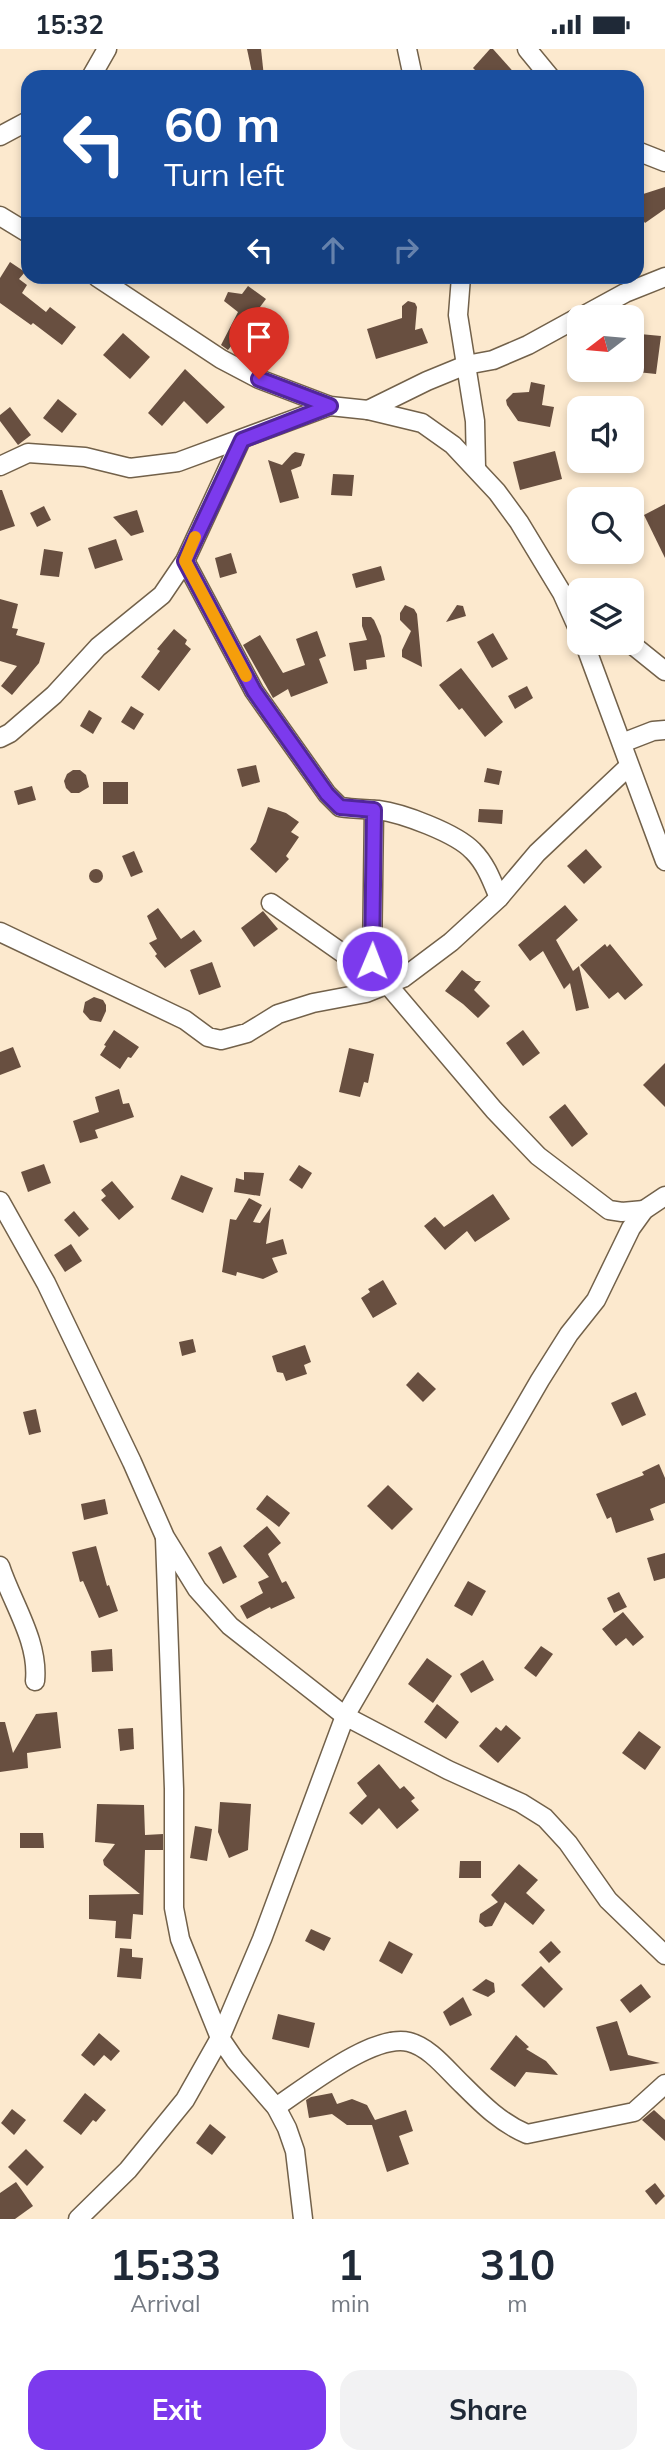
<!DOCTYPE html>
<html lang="en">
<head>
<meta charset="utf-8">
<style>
	body { margin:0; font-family:Mulish,sans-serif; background:#f2f2f3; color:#1f2937; height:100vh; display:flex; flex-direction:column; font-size:26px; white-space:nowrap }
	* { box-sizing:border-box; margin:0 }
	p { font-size:23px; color:#747a83 }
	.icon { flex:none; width:38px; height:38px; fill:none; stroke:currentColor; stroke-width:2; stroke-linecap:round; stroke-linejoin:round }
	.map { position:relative; height:2170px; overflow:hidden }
	.details { display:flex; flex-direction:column; background:#fff; flex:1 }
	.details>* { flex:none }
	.guide { position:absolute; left:21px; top:21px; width:623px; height:214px; border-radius:21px; box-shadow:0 4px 10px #0003; background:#1a4fa0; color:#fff; overflow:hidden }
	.needle { width:46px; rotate:254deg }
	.controls { position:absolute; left:567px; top:256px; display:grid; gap:14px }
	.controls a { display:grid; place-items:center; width:77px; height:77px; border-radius:14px; background:#fff; box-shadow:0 4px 10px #0003; font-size:35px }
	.pin { position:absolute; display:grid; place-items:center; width:60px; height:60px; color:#fff; margin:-72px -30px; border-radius:50% 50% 50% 0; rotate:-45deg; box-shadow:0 0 7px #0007 }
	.pin .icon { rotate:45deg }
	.me { position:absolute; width:77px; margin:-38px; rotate:1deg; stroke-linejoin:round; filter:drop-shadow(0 0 5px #0008) }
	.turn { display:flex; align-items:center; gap:24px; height:147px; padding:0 28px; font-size:32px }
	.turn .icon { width:91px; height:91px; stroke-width:2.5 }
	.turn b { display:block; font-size:49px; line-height:60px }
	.lanes { display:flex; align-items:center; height:66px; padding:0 28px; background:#0003; justify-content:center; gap:35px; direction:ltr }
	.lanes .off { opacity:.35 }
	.eta { display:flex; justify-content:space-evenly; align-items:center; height:119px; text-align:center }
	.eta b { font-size:42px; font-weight:700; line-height:49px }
	.action { display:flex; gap:14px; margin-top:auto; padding:14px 28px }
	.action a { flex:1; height:80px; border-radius:21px; background:#7c3aed; color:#fff; font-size:28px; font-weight:700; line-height:80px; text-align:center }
	.action a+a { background:#f2f2f3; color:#1f2937 }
	.status { display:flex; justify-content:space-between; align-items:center; height:49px; padding:0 35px; background:#fff; direction:ltr }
	.status svg { height:19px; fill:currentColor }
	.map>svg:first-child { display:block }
</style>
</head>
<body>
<div class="status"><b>15:32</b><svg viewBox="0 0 49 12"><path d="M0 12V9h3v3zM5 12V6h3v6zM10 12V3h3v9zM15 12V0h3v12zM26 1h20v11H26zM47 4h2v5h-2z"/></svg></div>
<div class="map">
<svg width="665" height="2170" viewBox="0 0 665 2170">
	<rect width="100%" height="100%" fill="#fce9ce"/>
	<g fill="#684f40">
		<polygon points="247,0 261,0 264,28 253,28"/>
		<polygon points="490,0 493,0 518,28 482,28 473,19"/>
		<polygon points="665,138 665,160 645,174 637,162 637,147"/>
		<polygon points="10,213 25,223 19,230 27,236 22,244 46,263 50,258 76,278 62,296 33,274 31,276 0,254 0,229"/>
		<polygon points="248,237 266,250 245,278 258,285 254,293 263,297 257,309 232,296 228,301 221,296 238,263 224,252 228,243 242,245"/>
		<polygon points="408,252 415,254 417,258 415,281 422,279 428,294 376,310 367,280 402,269 402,257"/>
		<polygon points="123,284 150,308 130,330 103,306"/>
		<polygon points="640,285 661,287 656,325 637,323 638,311 632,310 632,290 639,291"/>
		<polygon points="185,320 225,358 207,375 184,352 162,377 148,364"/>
		<polygon points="531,333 545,336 542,356 554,358 550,378 518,372 507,356 506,351 513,344 529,343"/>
		<polygon points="58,350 77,365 62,384 43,369"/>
		<polygon points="10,358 31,386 18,396 0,372 0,366"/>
		<polygon points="555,402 562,430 520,441 513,413"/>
		<polygon points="295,403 305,405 301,417 291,421 299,449 280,454 268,411 282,416 292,405"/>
		<polygon points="333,425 354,426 352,447 331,446"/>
		<polygon points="0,441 2,441 15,477 0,482"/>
		<polygon points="665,455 665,509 644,466"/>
		<polygon points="44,457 51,471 37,478 30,464"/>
		<polygon points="137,461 144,483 131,487 113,468"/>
		<polygon points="116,490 123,511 95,520 88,499"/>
		<polygon points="44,500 63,503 59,528 40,526"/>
		<polygon points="231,504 237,524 220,529 215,509"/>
		<polygon points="381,517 385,531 356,539 352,525"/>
		<polygon points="0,550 18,555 12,579 18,580 16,586 45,594 39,614 12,646 1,637 17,617 0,612"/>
		<polygon points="405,556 414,560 417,565 422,618 402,608 402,601 411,582 400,571 400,564"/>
		<polygon points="457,556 463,557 466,567 446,573"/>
		<polygon points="362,568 371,568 374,571 381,587 385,608 366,611 367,620 354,622 349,594 367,591 362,577"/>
		<polygon points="174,580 187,591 185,595 191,600 159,642 141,628 160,602 157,600"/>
		<polygon points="317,582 326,607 319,610 328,634 291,648 288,640 273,649 243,596 260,586 283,624 305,616 296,590"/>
		<polygon points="493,584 508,610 492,619 477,593"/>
		<polygon points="461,619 503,673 485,688 462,659 459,661 439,636"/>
		<polygon points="527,637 533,649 515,660 508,647"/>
		<polygon points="131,657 144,665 134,681 121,673"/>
		<polygon points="89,661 102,669 93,685 80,677"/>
		<polygon points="256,716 260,733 242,738 237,720"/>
		<polygon points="487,719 502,722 499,736 484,733"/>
		<polygon points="73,721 80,721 86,726 89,738 79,744 71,744 66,739 64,732 67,725"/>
		<rect x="103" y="733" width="25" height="22"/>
		<polygon points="32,737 36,751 18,756 14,742"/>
		<polygon points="268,758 286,764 299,773 291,783 299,788 286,807 289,810 276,824 250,800 256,793"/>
		<polygon points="479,760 503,761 502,775 478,773"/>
		<polygon points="586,800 602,818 584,835 567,817"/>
		<polygon points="134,802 143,823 131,828 122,807"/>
		<circle cx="96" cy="827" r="7"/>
		<polygon points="565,856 578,871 556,891 573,922 579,917 589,959 576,962 570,934 564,940 543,902 530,912 518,896"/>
		<polygon points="158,859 181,890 194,881 202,892 165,919 155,907 157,905 149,894 157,890 147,867"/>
		<polygon points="263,862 278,880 254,898 241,879"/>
		<polygon points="605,895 607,898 610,895 643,936 625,951 618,943 609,950 580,916"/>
		<polygon points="212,913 221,938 199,946 190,921"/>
		<polygon points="462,921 476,932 481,932 474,941 490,957 478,969 463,955 445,942"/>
		<polygon points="94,948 103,951 106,956 106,962 101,973 90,971 83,963 85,953"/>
		<polygon points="114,981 139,998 131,1009 128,1008 120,1020 100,1006 106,997 104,996"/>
		<polygon points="523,981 540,1004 523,1017 506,994"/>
		<polygon points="13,998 21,1018 0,1026 0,1003"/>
		<polygon points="349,999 374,1005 368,1034 364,1033 360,1048 339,1043"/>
		<polygon points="665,1014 665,1058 643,1036"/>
		<polygon points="119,1040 123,1055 129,1054 134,1068 95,1081 98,1089 80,1094 73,1072 99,1063 95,1048"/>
		<polygon points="565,1055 588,1085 572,1098 549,1068"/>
		<polygon points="44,1115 51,1134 28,1143 21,1123"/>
		<polygon points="299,1116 312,1124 302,1140 289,1131"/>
		<polygon points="244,1123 264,1124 260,1147 234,1143 236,1129 244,1131"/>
		<polygon points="181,1126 213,1139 203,1164 171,1150"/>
		<polygon points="112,1132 134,1158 119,1171 101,1151 106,1147 101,1141"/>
		<polygon points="493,1145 510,1170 475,1193 467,1182 445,1201 424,1177 435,1168 444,1178"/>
		<polygon points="249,1149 262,1156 253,1173 260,1174 271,1158 266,1195 283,1190 287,1205 272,1209 278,1223 263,1230 237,1223 236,1227 222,1223 230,1170 236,1171"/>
		<polygon points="74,1162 89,1180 79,1188 64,1171"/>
		<polygon points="71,1195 82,1212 65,1223 54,1206"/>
		<polygon points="383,1231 397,1255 373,1269 361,1249 370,1243 368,1240"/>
		<polygon points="193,1290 196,1303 182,1307 179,1293"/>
		<polygon points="305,1296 311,1313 304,1316 307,1325 286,1332 283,1324 277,1323 272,1307"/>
		<polygon points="418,1323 436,1340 423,1353 406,1336"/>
		<polygon points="636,1343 646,1366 622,1377 611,1354"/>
		<polygon points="36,1360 41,1383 29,1386 23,1363"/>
		<polygon points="659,1415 665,1429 665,1454 650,1460 654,1471 616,1484 611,1468 607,1470 596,1445 644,1426 642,1423"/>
		<polygon points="388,1436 413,1460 392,1481 367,1457"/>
		<polygon points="267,1446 290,1464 279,1478 256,1460"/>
		<polygon points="105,1450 108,1465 84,1471 81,1455"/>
		<polygon points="267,1477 281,1494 268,1505 282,1534 286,1532 295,1549 271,1560 270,1558 247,1570 240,1557 263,1544 258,1533 269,1528 243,1497"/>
		<polygon points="96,1497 107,1537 109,1536 118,1562 99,1569 83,1532 80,1533 72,1503"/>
		<polygon points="221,1497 237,1528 223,1535 208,1504"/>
		<polygon points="665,1504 665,1529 654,1532 647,1509"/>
		<polygon points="468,1532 486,1542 472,1567 454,1557"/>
		<polygon points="619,1543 627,1558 614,1564 607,1549"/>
		<polygon points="623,1563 644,1588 633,1597 626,1589 616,1597 602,1580"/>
		<polygon points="541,1597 553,1605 536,1628 524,1619"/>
		<polygon points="112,1600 113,1622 92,1623 91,1602"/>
		<polygon points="427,1609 452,1627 433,1654 408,1635"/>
		<polygon points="483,1611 494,1631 471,1644 460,1625"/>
		<polygon points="437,1655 459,1673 446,1690 424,1673"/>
		<polygon points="57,1663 61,1699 27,1704 28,1719 0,1723 0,1673 5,1673 13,1704 36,1665"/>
		<polygon points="506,1676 521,1689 498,1714 479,1697 496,1678 501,1682"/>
		<polygon points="133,1679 134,1700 120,1702 118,1680"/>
		<polygon points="639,1682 661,1698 645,1721 622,1704"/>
		<polygon points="379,1715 400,1740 404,1737 415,1749 411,1752 419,1761 397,1780 379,1759 362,1776 349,1764 367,1747 357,1734"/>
		<polygon points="220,1753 251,1755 248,1801 229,1809 218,1783"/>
		<polygon points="97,1755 144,1756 145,1786 163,1785 163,1801 145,1801 143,1866 133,1865 131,1890 115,1889 116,1872 89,1870 89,1846 140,1845 104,1816 103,1811 115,1795 95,1793"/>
		<polygon points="195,1777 212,1780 207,1812 190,1809"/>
		<polygon points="20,1784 43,1784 44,1799 20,1799"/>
		<polygon points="460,1812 481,1812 481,1829 459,1829"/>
		<polygon points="519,1815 538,1831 526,1844 545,1861 533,1876 505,1853 492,1877 485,1878 479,1873 480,1865 498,1853 491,1846"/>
		<polygon points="311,1880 331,1889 324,1902 305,1892"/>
		<polygon points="389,1892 413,1905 402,1925 379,1912"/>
		<polygon points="551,1892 561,1903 549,1914 539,1903"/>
		<polygon points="120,1899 132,1900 132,1908 143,1909 141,1930 117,1928"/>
		<polygon points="541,1917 563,1940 544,1959 521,1936"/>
		<polygon points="486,1930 494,1934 495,1943 488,1948 472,1941"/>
		<polygon points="641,1935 651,1948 630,1964 620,1951"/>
		<polygon points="463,1948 472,1966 450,1977 443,1963"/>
		<polygon points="278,1965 315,1974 309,1999 272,1990"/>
		<polygon points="617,1972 628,2006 660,2014 610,2022 596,1978"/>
		<polygon points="99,1984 120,2002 111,2012 104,2006 94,2017 81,2006"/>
		<polygon points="516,1986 529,1998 526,2000 546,2012 558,2026 526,2023 515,2038 490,2020"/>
		<polygon points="85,2044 106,2061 96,2073 93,2071 81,2086 63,2072"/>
		<polygon points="332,2044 337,2055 352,2050 367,2056 375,2071 406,2061 413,2082 399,2087 409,2115 387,2123 372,2076 347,2076 332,2065 309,2069 306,2051 311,2048"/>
		<polygon points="12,2060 26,2071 14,2086 1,2074"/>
		<polygon points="654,2061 665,2071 665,2092 642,2071"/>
		<polygon points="210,2075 226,2088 212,2106 196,2094"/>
		<polygon points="26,2100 44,2118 27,2137 8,2118"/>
		<polygon points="16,2133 33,2157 15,2170 0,2170 0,2144"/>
		<polygon points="655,2134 665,2147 656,2156 645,2142"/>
	</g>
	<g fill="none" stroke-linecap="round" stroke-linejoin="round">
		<g stroke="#72614a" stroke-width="21">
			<g id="street">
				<polyline points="407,0 413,28"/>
				<polyline points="527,0 550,28"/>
				<polyline points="91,28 107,0"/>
				<polyline points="0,87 28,72"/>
				<polyline points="637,102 665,113"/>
				<polyline points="0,167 28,184"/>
				<polyline points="97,228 221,310 259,330 330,357 368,361 422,374 453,396 497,443 519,473 562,544 579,582"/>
				<polyline points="461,228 458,266 475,372 476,419"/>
				<polyline points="581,268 625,244 665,228"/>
				<polyline points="368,361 427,332 466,316 493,311 528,296 579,268"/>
				<polyline points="0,417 28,404 85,408 130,419 178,413 330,357"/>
				<path d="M185 512 254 642 327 745 340 758C353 760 365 760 378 761 402 764 456 784 473 802 486 815 492 832 499 849"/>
				<polyline points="584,593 665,812"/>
				<polyline points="629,593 665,622"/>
				<polyline points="0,689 10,684 54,646 98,598 162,546 185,512 241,391"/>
				<polyline points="622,694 653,682 665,681"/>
				<polyline points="374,761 372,912 384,931"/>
				<polyline points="271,854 388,936 494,1061 538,1107 609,1161 622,1163 644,1161"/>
				<polyline points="0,883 185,971 208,988 221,991 247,984 278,965 313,954 366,944 403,929 451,893 499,849 537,804 629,717"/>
				<polyline points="0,1152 46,1234 132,1413 165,1488 197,1540 230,1577 345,1667 448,1721 521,1754 545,1769 568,1794 608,1851 665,1906"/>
				<polyline points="165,1489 174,1740 174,1859 180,1890 220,1989 235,2011 276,2058 287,2079 295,2102 303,2170"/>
				<path d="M0 1517C12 1554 39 1592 35 1632"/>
				<path d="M276 2058C305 2039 373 1984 409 1993 430 1998 448 2022 463 2036 483 2056 501 2074 527 2085L634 2063 665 2035"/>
				<polyline points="78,2170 128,2121 185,2051 220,1989 262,1890 345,1667 540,1331 569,1285 596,1251 631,1179 644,1161 665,1147"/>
			</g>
		</g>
		<use href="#street" stroke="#fff" stroke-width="18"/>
	</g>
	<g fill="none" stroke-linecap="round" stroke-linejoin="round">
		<g stroke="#51269a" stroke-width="18">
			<polyline id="route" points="259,330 330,357 242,391 185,512 254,642 327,745 340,758 374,761 372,912"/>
		</g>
		<use href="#route" stroke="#7c3aed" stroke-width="12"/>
		<polyline stroke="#f59e0b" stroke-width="12" points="195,488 185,512 246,627"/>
	</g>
</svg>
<div class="controls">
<a><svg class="needle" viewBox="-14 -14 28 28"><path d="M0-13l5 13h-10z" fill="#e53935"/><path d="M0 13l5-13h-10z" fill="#747a83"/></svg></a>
<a><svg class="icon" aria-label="sound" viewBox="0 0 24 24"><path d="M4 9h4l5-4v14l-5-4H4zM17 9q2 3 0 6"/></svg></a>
<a><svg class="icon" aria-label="search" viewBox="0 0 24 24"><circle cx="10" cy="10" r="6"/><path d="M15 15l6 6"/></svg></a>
<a><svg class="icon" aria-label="layers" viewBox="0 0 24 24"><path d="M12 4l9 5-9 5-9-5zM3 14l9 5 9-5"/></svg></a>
</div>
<div class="pin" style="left:259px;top:330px;background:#d93025"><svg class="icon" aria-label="arrive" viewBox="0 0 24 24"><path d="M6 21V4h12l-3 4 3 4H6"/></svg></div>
<svg class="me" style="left:372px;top:912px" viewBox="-20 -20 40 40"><circle r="17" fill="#7c3aed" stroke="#fff" stroke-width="3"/><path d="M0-11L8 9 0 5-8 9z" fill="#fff"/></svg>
<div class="guide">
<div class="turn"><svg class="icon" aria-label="left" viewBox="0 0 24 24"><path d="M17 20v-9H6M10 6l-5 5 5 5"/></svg><div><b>60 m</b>Turn left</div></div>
<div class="lanes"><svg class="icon" aria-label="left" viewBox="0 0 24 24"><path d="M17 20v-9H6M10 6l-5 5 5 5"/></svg><svg class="icon off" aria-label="ahead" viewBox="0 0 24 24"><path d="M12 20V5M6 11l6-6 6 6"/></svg><svg class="icon off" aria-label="right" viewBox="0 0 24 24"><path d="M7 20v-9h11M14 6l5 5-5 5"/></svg></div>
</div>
</div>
<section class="details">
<div class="eta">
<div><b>15:33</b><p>Arrival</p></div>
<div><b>1</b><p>min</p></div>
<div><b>310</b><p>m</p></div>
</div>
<div class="action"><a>Exit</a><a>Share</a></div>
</section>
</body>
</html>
